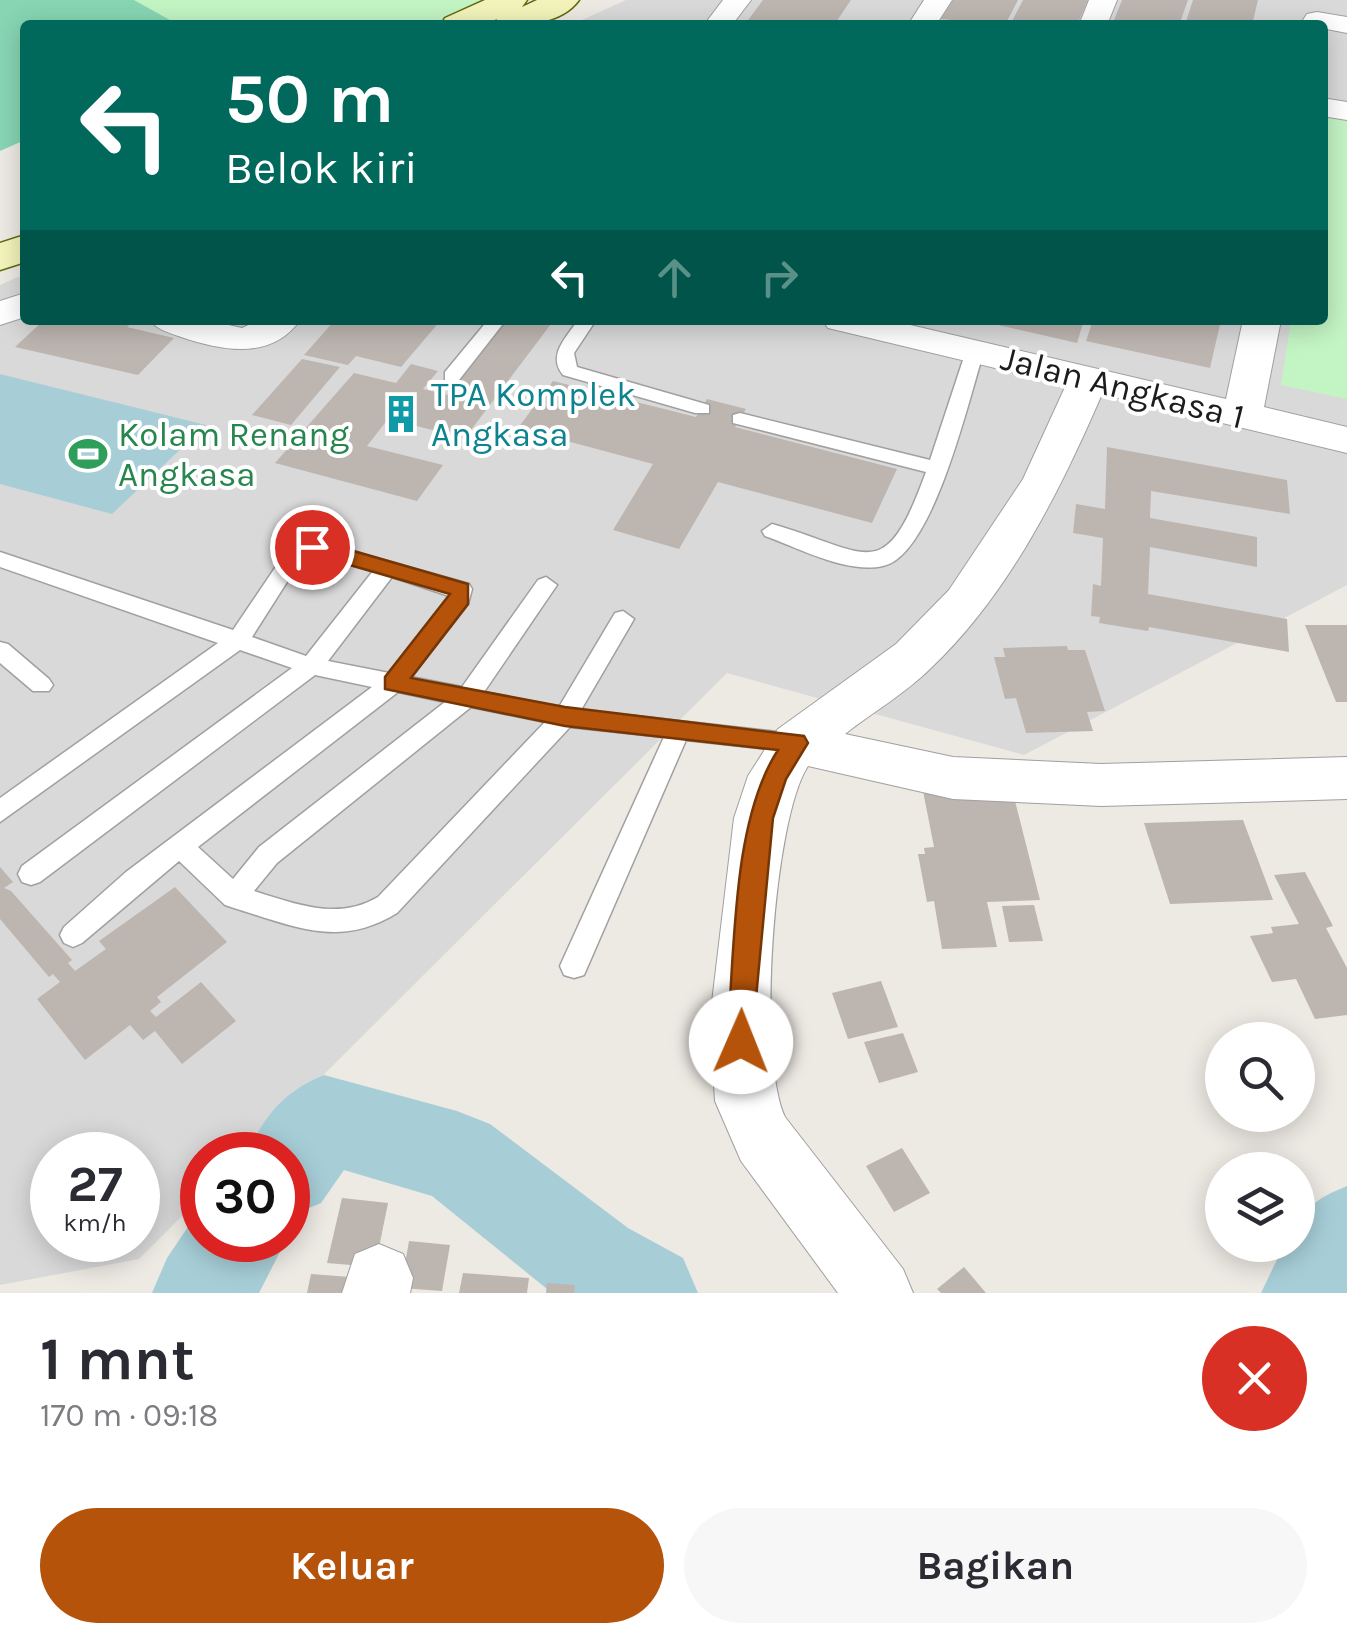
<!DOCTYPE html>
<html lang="id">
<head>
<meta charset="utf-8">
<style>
	body { margin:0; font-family:Karla,sans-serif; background:#f7f7f7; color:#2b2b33; height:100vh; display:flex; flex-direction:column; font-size:38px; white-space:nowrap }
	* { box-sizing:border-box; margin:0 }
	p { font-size:32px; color:#7c7c81 }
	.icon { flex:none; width:55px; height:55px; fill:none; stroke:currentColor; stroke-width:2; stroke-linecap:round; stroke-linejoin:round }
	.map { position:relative; height:1293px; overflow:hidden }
	.details { display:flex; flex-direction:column; background:#fff; flex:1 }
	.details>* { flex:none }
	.hud { position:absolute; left:20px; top:20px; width:1308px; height:305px; border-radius:10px; box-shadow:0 5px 25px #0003; background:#00695c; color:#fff; overflow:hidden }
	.buttons { position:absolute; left:1205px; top:1022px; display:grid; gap:20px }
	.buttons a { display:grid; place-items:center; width:110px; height:110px; border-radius:50%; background:#fff; box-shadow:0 5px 25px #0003; font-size:50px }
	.speed { position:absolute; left:30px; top:1132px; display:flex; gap:20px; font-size:50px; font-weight:700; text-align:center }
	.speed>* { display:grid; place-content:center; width:130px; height:130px; border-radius:50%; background:#fff; box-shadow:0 5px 25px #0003; line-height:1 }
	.speed small { font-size:25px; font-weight:400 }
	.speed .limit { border:15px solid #d22; background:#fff; color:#111 }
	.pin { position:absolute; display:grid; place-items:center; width:85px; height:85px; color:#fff; margin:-42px; border:5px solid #fff; border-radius:50%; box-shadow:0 2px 10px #0007 }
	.me { position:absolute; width:110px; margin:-55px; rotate:1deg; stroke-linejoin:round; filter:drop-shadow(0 0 8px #0008) }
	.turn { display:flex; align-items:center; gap:35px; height:210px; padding:0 40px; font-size:45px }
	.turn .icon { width:130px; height:130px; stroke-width:2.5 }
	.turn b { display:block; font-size:70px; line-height:85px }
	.lanes { display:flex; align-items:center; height:95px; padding:0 40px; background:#0003; justify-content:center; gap:50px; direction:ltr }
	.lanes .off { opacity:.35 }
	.round { display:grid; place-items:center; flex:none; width:105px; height:105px; border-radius:52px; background:#f7f7f7 }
	.head { display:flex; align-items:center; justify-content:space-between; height:170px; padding:0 40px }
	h1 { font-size:60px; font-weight:700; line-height:75px }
	.action { display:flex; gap:20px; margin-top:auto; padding:20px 40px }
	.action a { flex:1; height:115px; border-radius:60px; background:#b45309; color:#fff; font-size:40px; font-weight:700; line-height:115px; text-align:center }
	.action a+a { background:#f7f7f7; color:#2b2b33 }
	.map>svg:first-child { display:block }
</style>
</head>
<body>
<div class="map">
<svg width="1347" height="1293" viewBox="0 0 1347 1293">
	<rect width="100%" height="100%" fill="#ede9e3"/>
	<path fill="#dad9d9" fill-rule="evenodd" d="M626 0H1347V585L1024 755 727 673 243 1155H202V1196L139 1259 0 1285V285L25 274V320H1322V25H571ZM52 1155H138V1240H52Z"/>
	<g fill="#c3f4c4">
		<polygon points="134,0 512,0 457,25 179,25"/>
		<polygon points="1323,109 1347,113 1347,399 1281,385 1291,320 1322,320"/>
	</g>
	<polygon fill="#87d5b3" points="0,0 134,0 179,25 25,25 25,140 0,151"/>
	<polygon fill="#a7ced7" points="0,374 206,425 112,514 0,484"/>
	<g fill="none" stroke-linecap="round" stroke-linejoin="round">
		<g fill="#a7ced7" fill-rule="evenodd">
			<path d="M324 1075 457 1111 490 1124 628 1228 683 1258 698 1293H552L432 1196 344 1170 321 1203 288 1217V1155H247C264 1115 285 1091 324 1075Z"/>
			<path d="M1347 1186V1293H1261L1284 1245H1298C1298 1208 1316 1199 1347 1186Z"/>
			<polygon points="202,1206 202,1240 286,1240 259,1293 152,1293 167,1258"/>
		</g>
	</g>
	<g fill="#bdb5b0">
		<polygon points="763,0 851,0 834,25 746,23"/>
		<polygon points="953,0 1018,0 1005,25 941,19"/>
		<polygon points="1023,0 1088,0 1077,25 1010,25"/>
		<polygon points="1122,0 1188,0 1179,25 1112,25"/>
		<polygon points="1193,0 1258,0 1252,25 1185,25"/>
		<polygon points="44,320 135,320 127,327 174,338 138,375 15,347"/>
		<polygon points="335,320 441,320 401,367 356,356 348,365 304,355"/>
		<polygon points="507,320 554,320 465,438 388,419 367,446 443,465 417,501 275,463 354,373 396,383 411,364 438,371 423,389 448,395"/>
		<polygon points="995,320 1084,320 1077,343 994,324"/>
		<polygon points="1093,320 1221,320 1210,368 1086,341"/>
		<polygon points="302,359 340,367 291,425 252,415"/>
		<polygon points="553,381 696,417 707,399 746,409 735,427 897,469 872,523 718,482 679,549 613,530 653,464 518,428"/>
		<polygon points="1107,447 1287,480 1290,514 1151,491 1150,518 1257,537 1257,567 1150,547 1148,594 1287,619 1289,652 1149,627 1148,631 1099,623 1100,617 1091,616 1093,584 1101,586 1103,538 1073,533 1076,504 1105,509"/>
		<polygon points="1305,625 1347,625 1347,702 1336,702"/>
		<polygon points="1067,646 1068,650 1085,650 1105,711 1087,712 1093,731 1026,733 1016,698 1005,699 994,657 1005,657 1003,648"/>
		<polygon points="1012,789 1040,900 987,902 997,947 942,949 934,901 927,902 918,854 925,854 924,848 934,847 923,791"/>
		<polygon points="1243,820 1273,900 1170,904 1144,823"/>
		<polygon points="0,867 13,882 4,888 11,891 72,960 68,963 75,971 106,949 99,941 175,887 227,942 157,997 161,1002 150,1011 156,1017 201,982 236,1021 182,1064 155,1031 143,1040 130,1025 85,1060 37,999 60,982 53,974 49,977 0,919"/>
		<polygon points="1305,872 1333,926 1326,928 1347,968 1347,1015 1315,1019 1296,979 1272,982 1250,936 1273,933 1271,927 1299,924 1274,875"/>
		<polygon points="1034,905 1043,941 1009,942 1002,906"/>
		<polygon points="881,981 898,1027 848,1039 832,993"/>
		<polygon points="903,1033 918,1072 879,1083 864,1042"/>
		<polygon points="902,1148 930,1193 894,1212 866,1166"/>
		<polygon points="342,1198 388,1203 375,1267 327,1263"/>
		<polygon points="409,1241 450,1245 442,1291 401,1288"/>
		<polygon points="964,1267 986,1293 941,1293 937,1289"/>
		<polygon points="463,1273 529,1278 527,1293 459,1293"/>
		<polygon points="311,1274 363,1278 359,1293 307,1293"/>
		<polygon points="547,1283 575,1285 574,1293 546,1293"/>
	</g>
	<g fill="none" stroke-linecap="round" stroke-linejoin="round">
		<g stroke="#a0a0a0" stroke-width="3">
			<g id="lane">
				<polygon points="488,320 506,320 459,380 445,380 445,372"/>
				<path d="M578 320H596L574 353 577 367 709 405V413H695L563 375C547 355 566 338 578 320Z"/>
				<path d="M975 346 984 351C969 398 933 556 883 566 846 574 799 548 765 536L762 531 772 524C870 552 884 588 926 472L733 423V415L740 413 930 460 966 351Z"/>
				<path d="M312 540 469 584 472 589 468 604 411 677 462 687 538 580 546 577 557 585 484 692 559 707 615 613 623 611 634 619 581 710 796 734 804 736 808 743 804 750 796 752 686 740 584 975 574 978 564 975 560 966 664 737 570 727 397 913C339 949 293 926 234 908L225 905 179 861 82 943 73 947 64 943 60 935 64 927 126 872 372 687 315 675 40 882 31 885 22 882 18 874 22 866 292 668 240 650 0 822V798L218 643 0 567V552L233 630 287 550ZM314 555 373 571 306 656 252 637 301 560ZM392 577 449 596 389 673 328 661ZM398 692 445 702 259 847 233 879 198 847ZM471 707 545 722 378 897C338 921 296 904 254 891L277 863Z"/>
				<polygon points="0,642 8,644 49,679 53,685 49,691 33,691 0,663"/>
			</g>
		</g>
		<g stroke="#a0a0a0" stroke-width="2">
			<g id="street">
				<polygon points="723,0 751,0 732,25 704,25"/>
				<polygon points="924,0 952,0 936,25 908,25"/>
				<polygon points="1089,0 1117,0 1107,25 1079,25"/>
				<polygon points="1317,12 1347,17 1347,33 1306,25 1303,20 1307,14"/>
				<polygon points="1322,98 1347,102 1347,120 1322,116"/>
				<polygon points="25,293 25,317 0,325 0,301"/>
				<path d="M150 320H206L242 328 259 320H300C272 360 224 351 184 338 171 333 158 331 150 320Z"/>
				<path d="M822 320H889L1226 399 1243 320H1281L1264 407 1347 427V453L1102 394C1060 491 1009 594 931 668 906 693 873 712 845 734L953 757 1101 764 1347 757V799L1101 806 953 799 808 766C773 820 757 1058 785 1117L903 1269 913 1293H838L741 1161 715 1101 710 1019 734 818 748 776 778 729 896 644 949 590 1023 479 1066 385 828 328Z"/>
				<polygon points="379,1244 403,1254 413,1278 410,1293 342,1293 355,1254"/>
			</g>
		</g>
		<g stroke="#63690e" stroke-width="3">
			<g id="secondary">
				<path d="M485 0H527L522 7 537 0H579C560 26 521 25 493 25L497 19 483 25H441L445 18Z"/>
				<polygon points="25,235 25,262 0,270 0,243"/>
			</g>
		</g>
		<use href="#lane" fill="#fff" fill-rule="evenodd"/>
		<use href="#street" fill="#fff" fill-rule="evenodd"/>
		<use href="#secondary" fill="#f3f3bb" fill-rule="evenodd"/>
	</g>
	<path fill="#b45309" stroke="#753606" stroke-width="2.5" d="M312 539 468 584V604L411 678 565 707 804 736 808 743 786 779 773 818 751 1051 741 1055 731 1051 727 1042C735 955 731 822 778 750L565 726 385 689V677L450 594 305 552V542Z"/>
	<defs>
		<g id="building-bare" transform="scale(3)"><path d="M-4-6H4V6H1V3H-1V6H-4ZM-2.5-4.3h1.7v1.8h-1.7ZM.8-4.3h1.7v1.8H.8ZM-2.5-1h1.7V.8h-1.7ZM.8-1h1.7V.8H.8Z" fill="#0f9aa8" stroke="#fff" stroke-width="2.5" paint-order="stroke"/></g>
		<g id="stadium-bare" transform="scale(3)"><path d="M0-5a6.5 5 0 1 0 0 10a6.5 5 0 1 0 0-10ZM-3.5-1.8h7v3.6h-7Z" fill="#2e9e5b" stroke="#fff" stroke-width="2.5" paint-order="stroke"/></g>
	</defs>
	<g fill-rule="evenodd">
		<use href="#building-bare" x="401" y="414"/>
		<use href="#stadium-bare" x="88" y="454"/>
	</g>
	<g text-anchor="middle" stroke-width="8" stroke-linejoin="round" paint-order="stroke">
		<g font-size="35" fill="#1c1c1c" stroke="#fff">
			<text transform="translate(1123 387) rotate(14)" y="12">Jalan Angkasa 1</text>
		</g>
		<g font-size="35" fill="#0d838f" stroke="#fff" text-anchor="start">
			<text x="431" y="406">TPA Komplek<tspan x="431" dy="40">Angkasa</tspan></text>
		</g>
		<g font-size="35" fill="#27864d" stroke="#fff" text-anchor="start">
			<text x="118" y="446">Kolam Renang<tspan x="118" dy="40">Angkasa</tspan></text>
		</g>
	</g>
</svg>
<div class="buttons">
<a><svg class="icon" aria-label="search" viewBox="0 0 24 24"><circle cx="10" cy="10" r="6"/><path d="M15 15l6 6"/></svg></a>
<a><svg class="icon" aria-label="layers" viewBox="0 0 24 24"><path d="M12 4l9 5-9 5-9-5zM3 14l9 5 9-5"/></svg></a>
</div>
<div class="speed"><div>27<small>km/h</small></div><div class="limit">30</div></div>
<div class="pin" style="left:312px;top:547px;background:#d93025"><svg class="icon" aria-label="arrive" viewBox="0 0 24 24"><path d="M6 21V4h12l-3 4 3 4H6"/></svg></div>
<svg class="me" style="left:741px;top:1042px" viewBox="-20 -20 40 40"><circle r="19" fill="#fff"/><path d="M0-13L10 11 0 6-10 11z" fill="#b45309"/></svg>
<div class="hud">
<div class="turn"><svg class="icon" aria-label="left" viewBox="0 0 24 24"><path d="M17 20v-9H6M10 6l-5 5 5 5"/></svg><div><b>50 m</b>Belok kiri</div></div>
<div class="lanes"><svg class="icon" aria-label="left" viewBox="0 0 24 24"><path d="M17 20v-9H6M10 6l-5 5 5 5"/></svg><svg class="icon off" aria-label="ahead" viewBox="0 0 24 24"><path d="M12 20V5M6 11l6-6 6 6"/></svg><svg class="icon off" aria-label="right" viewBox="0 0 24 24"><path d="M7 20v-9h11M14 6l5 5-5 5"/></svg></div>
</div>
</div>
<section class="details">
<div class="head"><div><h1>1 mnt</h1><p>170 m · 09:18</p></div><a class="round" style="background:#d93025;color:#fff"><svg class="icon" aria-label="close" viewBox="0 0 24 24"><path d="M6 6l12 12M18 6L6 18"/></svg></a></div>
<div class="action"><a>Keluar</a><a>Bagikan</a></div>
</section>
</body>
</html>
